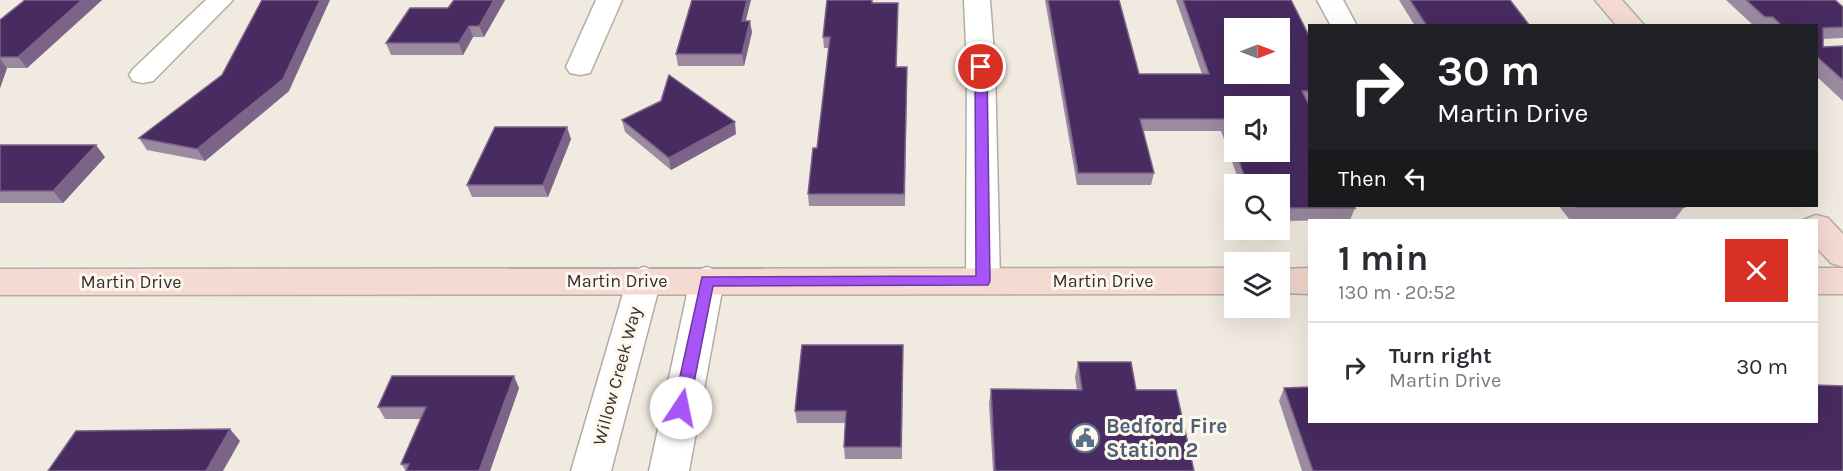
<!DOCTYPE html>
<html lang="en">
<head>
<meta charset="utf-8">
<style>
	body { margin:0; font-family:Karla,sans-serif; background:#f7f7f7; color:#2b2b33; height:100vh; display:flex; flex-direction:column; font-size:22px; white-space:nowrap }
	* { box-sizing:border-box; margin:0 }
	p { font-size:20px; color:#7c7c81 }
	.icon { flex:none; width:33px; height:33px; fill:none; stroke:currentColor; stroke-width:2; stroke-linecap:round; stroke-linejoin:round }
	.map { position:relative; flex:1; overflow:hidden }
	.drawer { position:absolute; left:1308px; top:219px; width:510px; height:204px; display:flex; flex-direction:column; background:#fff; border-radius:0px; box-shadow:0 6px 24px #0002 }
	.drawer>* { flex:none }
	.guide { position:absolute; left:1308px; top:24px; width:510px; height:183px; border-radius:0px; box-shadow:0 6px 24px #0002; background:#202124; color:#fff; overflow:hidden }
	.needle { width:39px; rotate:90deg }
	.tools { position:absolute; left:1224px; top:18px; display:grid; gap:12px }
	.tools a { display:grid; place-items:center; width:66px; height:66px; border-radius:0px; background:#fff; box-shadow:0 6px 24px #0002; font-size:30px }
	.pin { position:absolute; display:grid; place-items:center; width:51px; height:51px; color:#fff; margin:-26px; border:3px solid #fff; border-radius:50%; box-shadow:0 2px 6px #0007 }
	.me { position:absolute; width:66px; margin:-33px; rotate:11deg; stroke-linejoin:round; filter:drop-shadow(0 0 4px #0008) }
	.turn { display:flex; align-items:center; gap:21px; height:126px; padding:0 30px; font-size:27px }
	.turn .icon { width:78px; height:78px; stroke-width:2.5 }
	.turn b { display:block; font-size:42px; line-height:51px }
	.then { display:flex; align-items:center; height:57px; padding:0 30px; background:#0003; gap:12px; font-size:22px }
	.round { display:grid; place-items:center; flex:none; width:63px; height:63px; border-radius:0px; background:#f7f7f7 }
	.headline { display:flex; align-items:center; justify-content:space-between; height:102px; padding:0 30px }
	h1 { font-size:36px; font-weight:700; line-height:45px }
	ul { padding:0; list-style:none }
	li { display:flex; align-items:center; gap:18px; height:90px; padding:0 30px; border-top:2px solid #e1e1e2 }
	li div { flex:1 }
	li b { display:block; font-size:22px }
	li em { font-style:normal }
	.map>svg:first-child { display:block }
</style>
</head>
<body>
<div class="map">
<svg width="1843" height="471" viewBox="0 0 1843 471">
	<rect width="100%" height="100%" fill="#f1eae0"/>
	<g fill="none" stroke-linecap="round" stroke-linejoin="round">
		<g stroke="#b3aca3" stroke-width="3">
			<g id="street">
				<polygon points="206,0 233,0 153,81 143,83 133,81 129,75 133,69"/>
				<polygon points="596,0 622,0 590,73 580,75 570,73 566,67"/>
				<polygon points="964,0 990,0 995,67 1000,281 995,290 983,294 971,290 966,281 967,67"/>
				<polygon points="1317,0 1343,0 1357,26 1331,26"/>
				<polygon points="644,267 656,271 661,280 611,471 571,471 627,280 632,271"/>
				<polygon points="707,267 719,271 724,280 689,471 649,471 690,280 695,271"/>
			</g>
		</g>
		<g stroke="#b3aca3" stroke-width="3">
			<g id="secondary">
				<polygon points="1595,0 1622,0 1645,26 1617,26"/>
				<polygon points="1816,215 1828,218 1843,234 1843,267 1831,263 1816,247 1816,220 1803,220"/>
				<polygon points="1234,268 1234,294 0,295 0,269"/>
				<polygon points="1310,268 1310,294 1280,293 1280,269"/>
				<rect x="1816" y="268" width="27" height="26"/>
			</g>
		</g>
		<use href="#street" fill="#fff" fill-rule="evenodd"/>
		<use href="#secondary" fill="#f4dad0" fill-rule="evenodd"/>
	</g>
	<g fill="#9c8aa0" fill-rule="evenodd">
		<polygon points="25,0 102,0 27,68 7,68 0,88 0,20"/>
		<polygon points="505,0 484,37 473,37 463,55 391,55 386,43 448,8"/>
		<path d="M1045 0H1119L1139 74H1202L1176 0H1291L1310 38V103H1307L1355 208 1350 220 1280 221V184H1240L1221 131H1143L1154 173 1151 185H1077ZM1234 106 1280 152H1234Z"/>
		<polygon points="1399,0 1510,0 1530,26 1415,26"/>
		<polygon points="1726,0 1835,0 1843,7 1843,38 1823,39 1823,47 1843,46 1843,101 1816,76 1816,26 1754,26"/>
		<polygon points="873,3 898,14 896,67 907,79 905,206 809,206 808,194 817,148 829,48 824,48 823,37"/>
		<polygon points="746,21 752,32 744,66 678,66 676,54"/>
		<polygon points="222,75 289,91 205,161 147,150 139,138"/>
		<polygon points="622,120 736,134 671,170 625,132"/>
		<polygon points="571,139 548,197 472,197 467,185"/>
		<polygon points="0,145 105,157 63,203 0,203"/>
		<polygon points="1559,206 1683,206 1684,207 1675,219 1569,219"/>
		<polygon points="903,357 902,459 845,459 844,447 846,423 797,423 795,411"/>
		<polygon points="1078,362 1136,390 1194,471 993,471 989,404 991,389 1077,390 1075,377"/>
		<polygon points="519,388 490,471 406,471 401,464 421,419 385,419 378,407"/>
		<polygon points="1284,388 1843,471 1302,471 1279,401"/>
	</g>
	<g fill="#7b6487">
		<polygon points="82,0 102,0 27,68 18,57"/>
		<polygon points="320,0 330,0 289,91 205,161 197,149"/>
		<polygon points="494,0 505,0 484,37 479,26"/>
		<polygon points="747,0 751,0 743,32 742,21"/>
		<polygon points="750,21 752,32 744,66 742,54"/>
		<polygon points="469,26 473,37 463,55 459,43"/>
		<polygon points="0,59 7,68 0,88"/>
		<polygon points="735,122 736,134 671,170 669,158"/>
		<polygon points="567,127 571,139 548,197 543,185"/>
		<polygon points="96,145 105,157 63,203 53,191"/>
		<polygon points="514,376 519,388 490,471 479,471"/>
		<polygon points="230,429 240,441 223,471 206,471"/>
	</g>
	<g fill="#482b61" stroke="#7b6487" stroke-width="1.5" fill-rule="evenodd">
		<polygon points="25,0 82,0 18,57 0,57 0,20"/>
		<polygon points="262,0 320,0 283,79 197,149 139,138 222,75"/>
		<polygon points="454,0 494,0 479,26 469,26 459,43 386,43 410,8 448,8"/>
		<polygon points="692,0 747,0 742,21 750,21 742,54 676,54"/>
		<polygon points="827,0 872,0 872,3 898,3 896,67 907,67 904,194 808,194 813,148 817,148 830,37 823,37"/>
		<path d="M1048 0H1119L1139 74H1209L1183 0H1291L1310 38V91H1302L1310 107V206H1353L1355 208H1280V184H1247L1236 152H1280V106H1234V148L1224 119H1140L1154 173H1078ZM1234 28H1280V74H1234Z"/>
		<polygon points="1410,0 1510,0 1530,26 1427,26"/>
		<polygon points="1746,0 1835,0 1843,7 1843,27 1823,28 1823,47 1843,46 1843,80 1816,56 1816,26 1782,26 1773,17 1765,17"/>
		<polygon points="669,75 735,122 669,158 622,120 661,101"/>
		<polygon points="495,127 567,127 543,185 467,185"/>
		<polygon points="0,145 96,145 53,191 0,191"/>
		<polygon points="1575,206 1683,206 1684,207 1576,207"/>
		<polygon points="802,345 903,345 901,447 844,447 846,411 795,411"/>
		<polygon points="1078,362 1131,362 1136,390 1176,390 1194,471 995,471 991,389 1082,390"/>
		<polygon points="392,376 514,376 479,471 406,471 409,464 401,464 426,407 378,407"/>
		<polygon points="1816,385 1843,386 1843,471 1313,471 1284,388 1310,387 1310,422 1816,422"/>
		<polygon points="230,429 206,471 48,471 76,431"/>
	</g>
	<polygon fill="#a855f7" stroke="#6d37a1" stroke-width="1.5" points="981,64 987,67 990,281 988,285 713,286 689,408 687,412 681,414 676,412 673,408 702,277 976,276 975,67"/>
	<defs>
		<g id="civic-ring" transform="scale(1.5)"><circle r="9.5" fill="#fef7ee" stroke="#5c6f8a" stroke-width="1.5"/><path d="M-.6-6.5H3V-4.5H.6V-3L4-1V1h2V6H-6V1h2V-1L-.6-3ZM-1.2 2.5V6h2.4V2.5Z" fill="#5c6f8a"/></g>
	</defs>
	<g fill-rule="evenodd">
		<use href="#civic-ring" x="1085" y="438"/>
	</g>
	<g text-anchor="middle" stroke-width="6" stroke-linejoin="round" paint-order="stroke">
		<g font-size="18" fill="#33302d" stroke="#fef7ee">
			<text x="617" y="287">Martin Drive</text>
			<text x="1103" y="287">Martin Drive</text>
			<text x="131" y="288">Martin Drive</text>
			<text transform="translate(617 376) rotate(-75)" y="6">Willow Creek Way</text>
		</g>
		<g font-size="21" font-weight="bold" fill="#4e5e75" stroke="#fef7ee" text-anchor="start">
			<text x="1106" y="433">Bedford Fire<tspan x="1106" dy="24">Station 2</tspan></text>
		</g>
	</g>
</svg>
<div class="tools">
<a><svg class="needle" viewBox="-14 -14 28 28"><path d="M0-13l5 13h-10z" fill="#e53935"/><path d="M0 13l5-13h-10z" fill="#7c7c81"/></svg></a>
<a><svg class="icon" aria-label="sound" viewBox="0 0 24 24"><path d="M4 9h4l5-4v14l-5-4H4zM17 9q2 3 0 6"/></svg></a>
<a><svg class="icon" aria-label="search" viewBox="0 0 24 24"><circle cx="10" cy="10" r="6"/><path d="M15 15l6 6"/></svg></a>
<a><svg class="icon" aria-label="layers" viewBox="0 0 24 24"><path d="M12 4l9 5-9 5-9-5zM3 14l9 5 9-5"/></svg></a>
</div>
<div class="pin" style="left:981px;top:67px;background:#d93025"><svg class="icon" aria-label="arrive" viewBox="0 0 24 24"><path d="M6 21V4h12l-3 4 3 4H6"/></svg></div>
<svg class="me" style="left:681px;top:408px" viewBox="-20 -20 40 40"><circle r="19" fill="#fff"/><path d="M0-13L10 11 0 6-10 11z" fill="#a855f7"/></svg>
<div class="guide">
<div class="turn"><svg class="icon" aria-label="right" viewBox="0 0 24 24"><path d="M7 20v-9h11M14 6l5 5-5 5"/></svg><div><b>30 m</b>Martin Drive</div></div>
<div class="then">Then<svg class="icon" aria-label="left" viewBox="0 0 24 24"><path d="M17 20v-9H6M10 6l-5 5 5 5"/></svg></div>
</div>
<section class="drawer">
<div class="headline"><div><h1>1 min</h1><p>130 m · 20:52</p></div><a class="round" style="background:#d93025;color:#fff"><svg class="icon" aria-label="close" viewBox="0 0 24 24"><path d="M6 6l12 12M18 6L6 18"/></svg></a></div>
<ul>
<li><svg class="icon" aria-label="right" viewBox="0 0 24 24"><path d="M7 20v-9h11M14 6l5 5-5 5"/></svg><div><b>Turn right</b><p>Martin Drive</p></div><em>30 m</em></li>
</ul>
</section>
</div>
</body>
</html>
